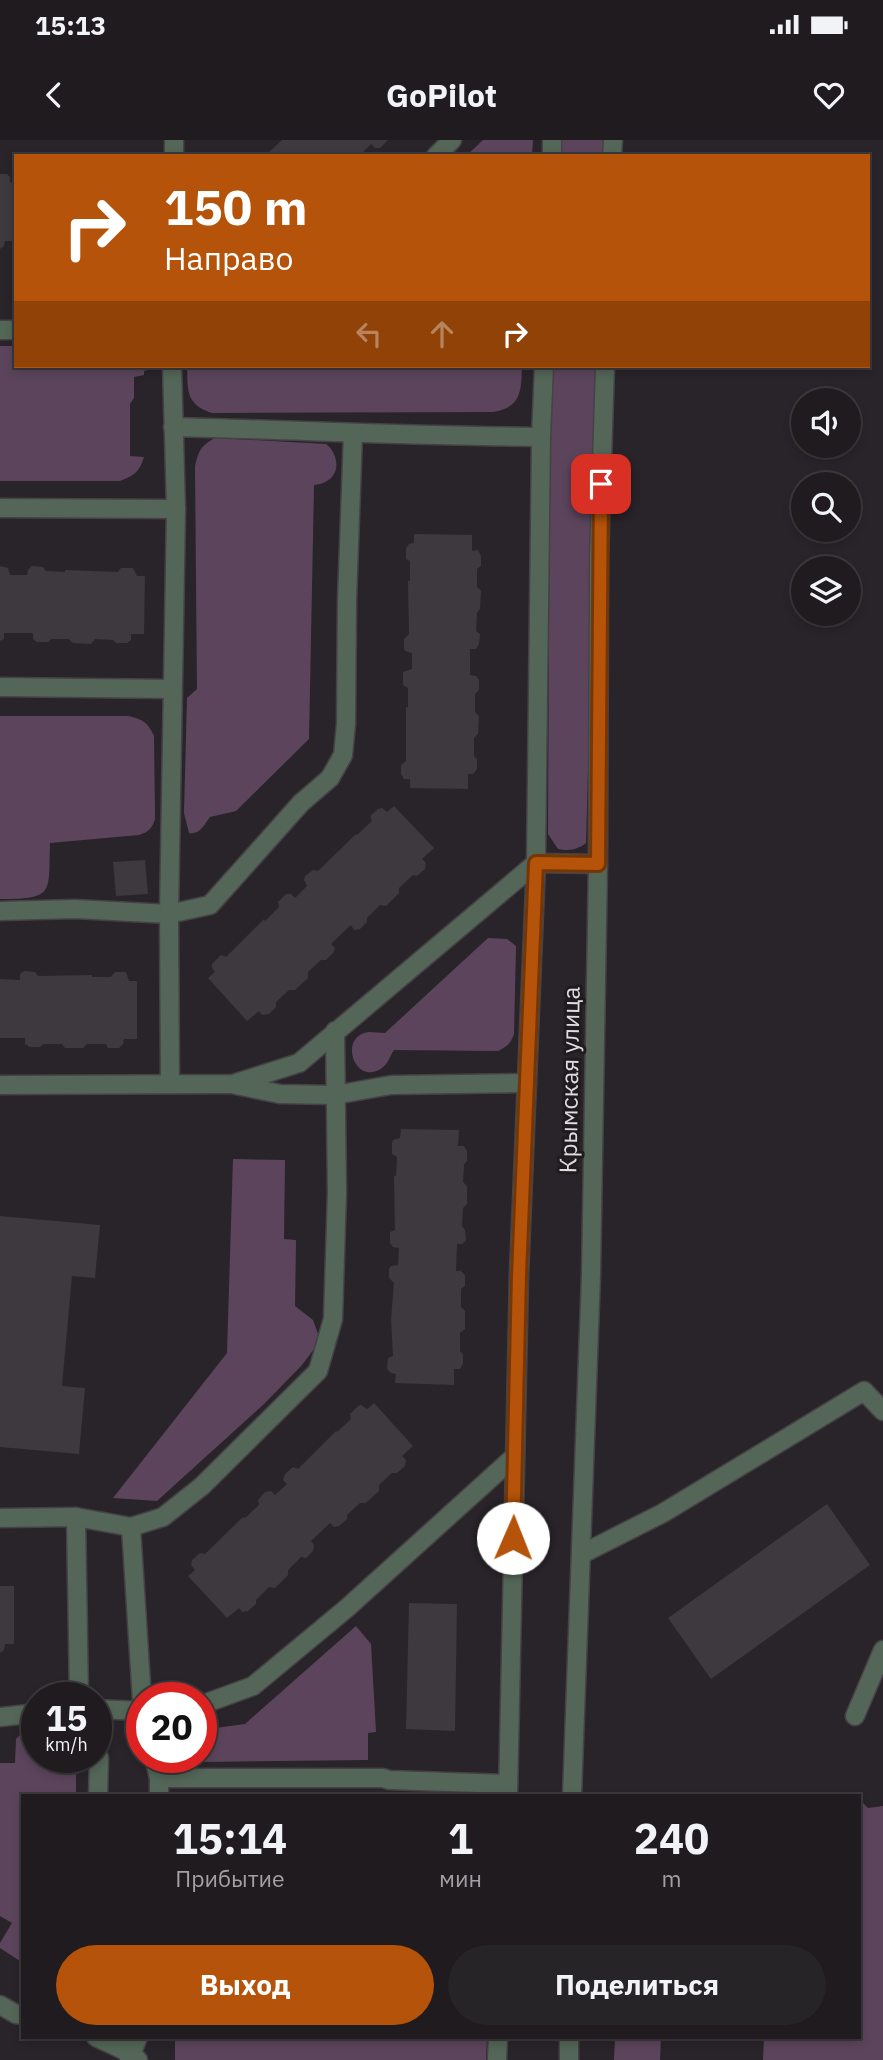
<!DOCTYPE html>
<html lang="ru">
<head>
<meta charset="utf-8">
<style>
	body { margin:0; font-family:"IBM Plex Sans",sans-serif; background:#272428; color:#f1f3f6; height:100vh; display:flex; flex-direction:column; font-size:26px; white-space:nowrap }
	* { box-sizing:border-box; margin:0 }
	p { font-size:23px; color:#a1a1a4 }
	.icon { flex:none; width:38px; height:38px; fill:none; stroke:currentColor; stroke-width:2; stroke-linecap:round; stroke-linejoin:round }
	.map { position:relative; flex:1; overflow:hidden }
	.sheet { position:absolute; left:21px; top:1654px; width:840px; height:245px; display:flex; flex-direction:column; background:#1f1b1f; border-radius:0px; box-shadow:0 4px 10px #0003,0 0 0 2px #3c393d }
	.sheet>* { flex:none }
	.banner { position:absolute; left:14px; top:14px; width:856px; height:214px; border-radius:0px; box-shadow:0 4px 10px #0003,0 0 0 2px #3c393d; background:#b45309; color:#fff; overflow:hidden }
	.controls { position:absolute; left:791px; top:248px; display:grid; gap:14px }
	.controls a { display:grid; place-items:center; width:70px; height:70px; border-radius:50%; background:#1f1b1f; box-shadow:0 4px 10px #0003,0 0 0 2px #3c393d; font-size:35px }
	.speed { position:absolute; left:21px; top:1542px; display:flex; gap:14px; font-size:35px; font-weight:700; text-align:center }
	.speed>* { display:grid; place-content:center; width:91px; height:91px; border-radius:50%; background:#1f1b1f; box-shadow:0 4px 10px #0003,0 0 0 2px #3c393d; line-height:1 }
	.speed small { font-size:18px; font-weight:400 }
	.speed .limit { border:10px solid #d22; background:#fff; color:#111 }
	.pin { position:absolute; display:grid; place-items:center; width:60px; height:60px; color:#fff; margin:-30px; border-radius:14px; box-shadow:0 4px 10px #0006 }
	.me { position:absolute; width:77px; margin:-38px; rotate:1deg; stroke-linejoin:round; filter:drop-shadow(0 0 5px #0008) }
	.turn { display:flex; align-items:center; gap:24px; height:147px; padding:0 35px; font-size:32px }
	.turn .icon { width:91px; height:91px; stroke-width:2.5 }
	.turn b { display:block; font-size:49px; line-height:60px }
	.lanes { display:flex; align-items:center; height:66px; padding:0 35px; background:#0003; justify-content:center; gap:35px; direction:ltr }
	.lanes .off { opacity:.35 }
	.eta { display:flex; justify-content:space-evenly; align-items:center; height:119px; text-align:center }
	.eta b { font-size:42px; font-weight:800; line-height:49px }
	.button { display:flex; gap:14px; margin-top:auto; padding:14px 35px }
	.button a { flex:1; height:80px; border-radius:42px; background:#b45309; color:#fff; font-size:28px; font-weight:800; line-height:80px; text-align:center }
	.button a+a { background:#272428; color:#f1f3f6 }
	.status { display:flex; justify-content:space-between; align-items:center; height:49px; padding:0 35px; background:#1f1b1f; direction:ltr }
	.status svg { height:19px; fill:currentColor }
	header { display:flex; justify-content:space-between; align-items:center; height:91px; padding:0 35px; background:#1f1b1f; font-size:32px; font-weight:800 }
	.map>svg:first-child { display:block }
</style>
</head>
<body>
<div class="status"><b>15:13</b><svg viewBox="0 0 49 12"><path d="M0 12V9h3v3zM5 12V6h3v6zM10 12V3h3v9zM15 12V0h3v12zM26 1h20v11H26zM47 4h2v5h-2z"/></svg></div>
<header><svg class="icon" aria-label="back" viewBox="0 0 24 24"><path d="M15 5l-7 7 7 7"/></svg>GoPilot<svg class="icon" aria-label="heart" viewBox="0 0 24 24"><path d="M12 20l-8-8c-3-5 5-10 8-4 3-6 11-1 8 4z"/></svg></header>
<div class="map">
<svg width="883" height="1920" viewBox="0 0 883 1920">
	<rect width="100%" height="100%" fill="#292429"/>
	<g fill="#5c455c">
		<polygon points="483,0 533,0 532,16 466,16"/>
		<polygon points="562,0 605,0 604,16 561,16"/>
		<path d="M0 206H16V226H153L151 229 144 231V235L134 237V258L130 264V316L144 317C140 331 134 336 120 341H0Z"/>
		<path d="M187 226H522C521 251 522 267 493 272L212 273C185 264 188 250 187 226Z"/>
		<path d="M553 226H599L586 703C577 710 569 711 558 709L548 694 550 299Z"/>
		<path d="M215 298 326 304C338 313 342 334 325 342 322 344 318 344 314 345L309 599 236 671 210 677C204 685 200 695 189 693L184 673 187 558 197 549 195 327C198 312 201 305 215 298Z"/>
		<path d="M0 576H128C142 579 148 582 154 596L155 679C152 688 149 692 139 695L50 703C48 753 56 759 0 759Z"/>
		<path d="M488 798 507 799 516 806 514 894C511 903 507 907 498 911L394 910C390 916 388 924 382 928 355 947 337 896 369 892 374 892 380 893 385 893Z"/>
		<polygon points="233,1019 285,1020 284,1099 296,1100 295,1166 313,1180 318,1194 314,1209 302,1225 264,1264 157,1361 113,1358 227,1213"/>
		<polygon points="356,1486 371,1504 376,1592 368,1593 368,1620 202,1622 199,1617 201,1617 201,1590 245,1584"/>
		<polygon points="22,1593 37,1593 37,1617 76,1617 76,1655 23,1656 23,1823 0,1808 0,1803 12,1783 0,1776 0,1623 15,1623 16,1599"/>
		<polygon points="859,1659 868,1668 883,1666 883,1920 763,1920 764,1897 859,1897"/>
		<polygon points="175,1897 487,1897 486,1920 175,1920"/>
		<polygon points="615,1897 661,1897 660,1920 614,1920"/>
	</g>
	<g fill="#3e393e">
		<polygon points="282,0 388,0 380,8 375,8 371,4 359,16 265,16"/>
		<polygon points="0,34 7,34 10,37 10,42 16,43 16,101 5,101 4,106 0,109"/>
		<polygon points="414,394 472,395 472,411 478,410 481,416 481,426 477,429 477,447 481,451 480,469 477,473 476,491 480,494 479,504 476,509 470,509 470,535 476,536 479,540 479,550 475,554 475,572 479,576 478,594 474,598 474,616 477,619 477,629 473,634 468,634 468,649 410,648 410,639 404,639 401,634 401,625 406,621 406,567 408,567 408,548 403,545 403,532 412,529 412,513 405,511 404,508 404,499 409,494 408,441 410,441 410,421 406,419 406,408 409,404 414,403"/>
		<polygon points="0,426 8,428 10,435 27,435 28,430 32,426 43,427 46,431 65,432 65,430 118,432 121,428 133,428 137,436 145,436 144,494 131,494 131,500 127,503 116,503 113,500 95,499 91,504 73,503 69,499 51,499 48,502 37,502 33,499 33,493 4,493 4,499 0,501"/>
		<polygon points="394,666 434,708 422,719 426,723 425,729 417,736 413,735 399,748 399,753 386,766 380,765 367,778 367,782 360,789 354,790 351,785 331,804 335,808 333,813 326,820 321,820 308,832 308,838 295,850 289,850 276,862 276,867 269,874 262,875 259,871 247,881 208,838 215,832 212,828 212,824 221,815 226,817 264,779 265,781 279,767 278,762 286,754 291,754 295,758 307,746 304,740 305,736 313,730 318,731 356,694 357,695 372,681 370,676 378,669 382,668 387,672"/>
		<polygon points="145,720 148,754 116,756 113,722"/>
		<polygon points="24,831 35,832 38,836 92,835 92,837 111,837 115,832 126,832 129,841 137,841 137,899 124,899 123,904 119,908 108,908 106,904 87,904 83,908 65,908 62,904 43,904 40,907 30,907 25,904 25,898 0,898 0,839 20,840 20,834"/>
		<polygon points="401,989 459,990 458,1006 464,1006 467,1011 467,1021 464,1024 463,1042 467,1046 467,1064 463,1068 462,1086 465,1090 466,1100 462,1104 457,1104 456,1131 461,1131 465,1135 465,1146 461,1149 461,1167 465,1171 465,1189 460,1193 460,1211 463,1214 463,1224 460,1229 454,1229 454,1245 395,1243 396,1234 391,1233 387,1229 388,1218 393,1216 391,1179 394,1143 389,1138 389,1129 391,1126 398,1125 399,1108 393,1107 390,1103 390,1092 395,1090 394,1036 396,1036 397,1017 392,1014 392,1003 393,1000 400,998"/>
		<polygon points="0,1076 100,1085 95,1138 72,1136 62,1246 85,1248 79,1314 0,1307"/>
		<polygon points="374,1263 413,1306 402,1316 406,1320 405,1326 397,1333 392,1333 379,1345 379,1351 366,1363 360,1363 347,1375 347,1379 339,1386 334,1387 330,1383 311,1401 314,1405 313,1411 306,1418 301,1417 288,1430 288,1435 275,1448 269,1447 256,1460 256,1464 248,1471 242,1472 239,1468 227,1478 188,1436 195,1430 191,1425 192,1420 200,1413 205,1414 243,1377 245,1378 259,1365 258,1360 265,1352 271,1351 275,1355 287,1344 283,1340 285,1334 293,1327 298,1329 336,1291 337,1292 351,1279 350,1274 358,1266 361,1265 367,1269"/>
		<polygon points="827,1364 870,1425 711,1539 668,1478"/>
		<polygon points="0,1446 14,1446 14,1504 5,1504 4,1510 0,1513"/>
		<polygon points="409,1463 457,1464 455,1591 406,1589"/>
	</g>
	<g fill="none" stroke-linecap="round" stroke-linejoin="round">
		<g stroke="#464146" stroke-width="21">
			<g id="minor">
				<polyline points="174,16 174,0"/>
				<polyline points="436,16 452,0"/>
				<polyline points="552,16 552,0"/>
				<polyline points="612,16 613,0"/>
				<polyline points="0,190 16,190"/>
				<path d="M173 287C296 290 418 296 541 297"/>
				<polyline points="0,368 176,369"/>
				<polyline points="0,547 172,549"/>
				<polyline points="0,771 75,769 169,774 210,765 301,663 330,638 343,615 346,584 347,460 353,294"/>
				<polyline points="170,944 169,774 176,369 172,226"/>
				<polyline points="0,945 233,944 299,923 536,723 598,724"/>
				<polyline points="236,945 280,954 335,955 391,945 527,943"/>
				<polyline points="76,1377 79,1558"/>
				<polyline points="0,1378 76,1377 131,1387 163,1377 202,1346 318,1231 333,1179 337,1052 335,891"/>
				<polyline points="131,1387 142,1560"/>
				<polyline points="582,1414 663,1373 864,1251 883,1271"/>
				<polyline points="201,1565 253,1546 347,1468 515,1316"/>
				<polyline points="96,1569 142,1571"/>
				<polyline points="855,1576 883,1510"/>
				<polyline points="0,1577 37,1573"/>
				<polyline points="96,1612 99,1618 98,1656"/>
				<polyline points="154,1617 159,1638 159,1656"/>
				<polyline points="159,1638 383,1638 389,1640 508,1644"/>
				<polyline points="508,1656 519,1134 536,723 541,297 544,226"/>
				<polyline points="572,1656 591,1135 598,724 599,418 605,226"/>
				<polyline points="0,1865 16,1874 23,1875"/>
				<polyline points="96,1897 132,1914 138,1920"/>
				<polyline points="129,1920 138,1897"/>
				<polyline points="497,1920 498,1897"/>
				<polyline points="569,1920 569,1897"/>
			</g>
		</g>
		<use href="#minor" stroke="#536657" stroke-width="18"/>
	</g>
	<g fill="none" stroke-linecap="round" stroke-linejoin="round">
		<g stroke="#753606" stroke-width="18">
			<polyline id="route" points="513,1398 519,1135 536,723 598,724 601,344"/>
		</g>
		<use href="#route" stroke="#b45309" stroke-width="12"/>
	</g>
	<g text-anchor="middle" stroke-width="6" stroke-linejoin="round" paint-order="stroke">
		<g font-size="24" fill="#dfdcdf" stroke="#1f1b1f">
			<text transform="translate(570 940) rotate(-89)" y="8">Крымская улица</text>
		</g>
	</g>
</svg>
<div class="controls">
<a><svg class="icon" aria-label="sound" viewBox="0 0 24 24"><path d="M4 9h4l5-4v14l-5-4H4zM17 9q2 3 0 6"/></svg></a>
<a><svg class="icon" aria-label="search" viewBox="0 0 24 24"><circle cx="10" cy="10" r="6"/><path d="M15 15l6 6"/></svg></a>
<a><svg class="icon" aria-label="layers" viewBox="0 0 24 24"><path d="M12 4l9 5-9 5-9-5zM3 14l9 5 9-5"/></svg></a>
</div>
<div class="speed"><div>15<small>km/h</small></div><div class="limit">20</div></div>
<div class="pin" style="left:601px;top:344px;background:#d93025"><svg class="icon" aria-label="arrive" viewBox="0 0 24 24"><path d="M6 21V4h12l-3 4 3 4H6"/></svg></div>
<svg class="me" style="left:513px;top:1398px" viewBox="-20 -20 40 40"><circle r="19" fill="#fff"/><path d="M0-13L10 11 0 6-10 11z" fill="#b45309"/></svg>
<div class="banner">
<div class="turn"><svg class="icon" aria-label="right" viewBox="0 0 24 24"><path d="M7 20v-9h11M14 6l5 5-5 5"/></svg><div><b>150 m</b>Направо</div></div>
<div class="lanes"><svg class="icon off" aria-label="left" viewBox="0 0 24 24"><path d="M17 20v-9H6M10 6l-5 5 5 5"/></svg><svg class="icon off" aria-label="ahead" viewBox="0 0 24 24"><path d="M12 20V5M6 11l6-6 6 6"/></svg><svg class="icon" aria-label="right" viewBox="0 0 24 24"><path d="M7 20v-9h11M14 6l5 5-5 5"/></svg></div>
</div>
<section class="sheet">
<div class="eta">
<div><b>15:14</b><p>Прибытие</p></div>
<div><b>1</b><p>мин</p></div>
<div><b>240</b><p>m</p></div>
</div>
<div class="button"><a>Выход</a><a>Поделиться</a></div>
</section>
</div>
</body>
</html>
